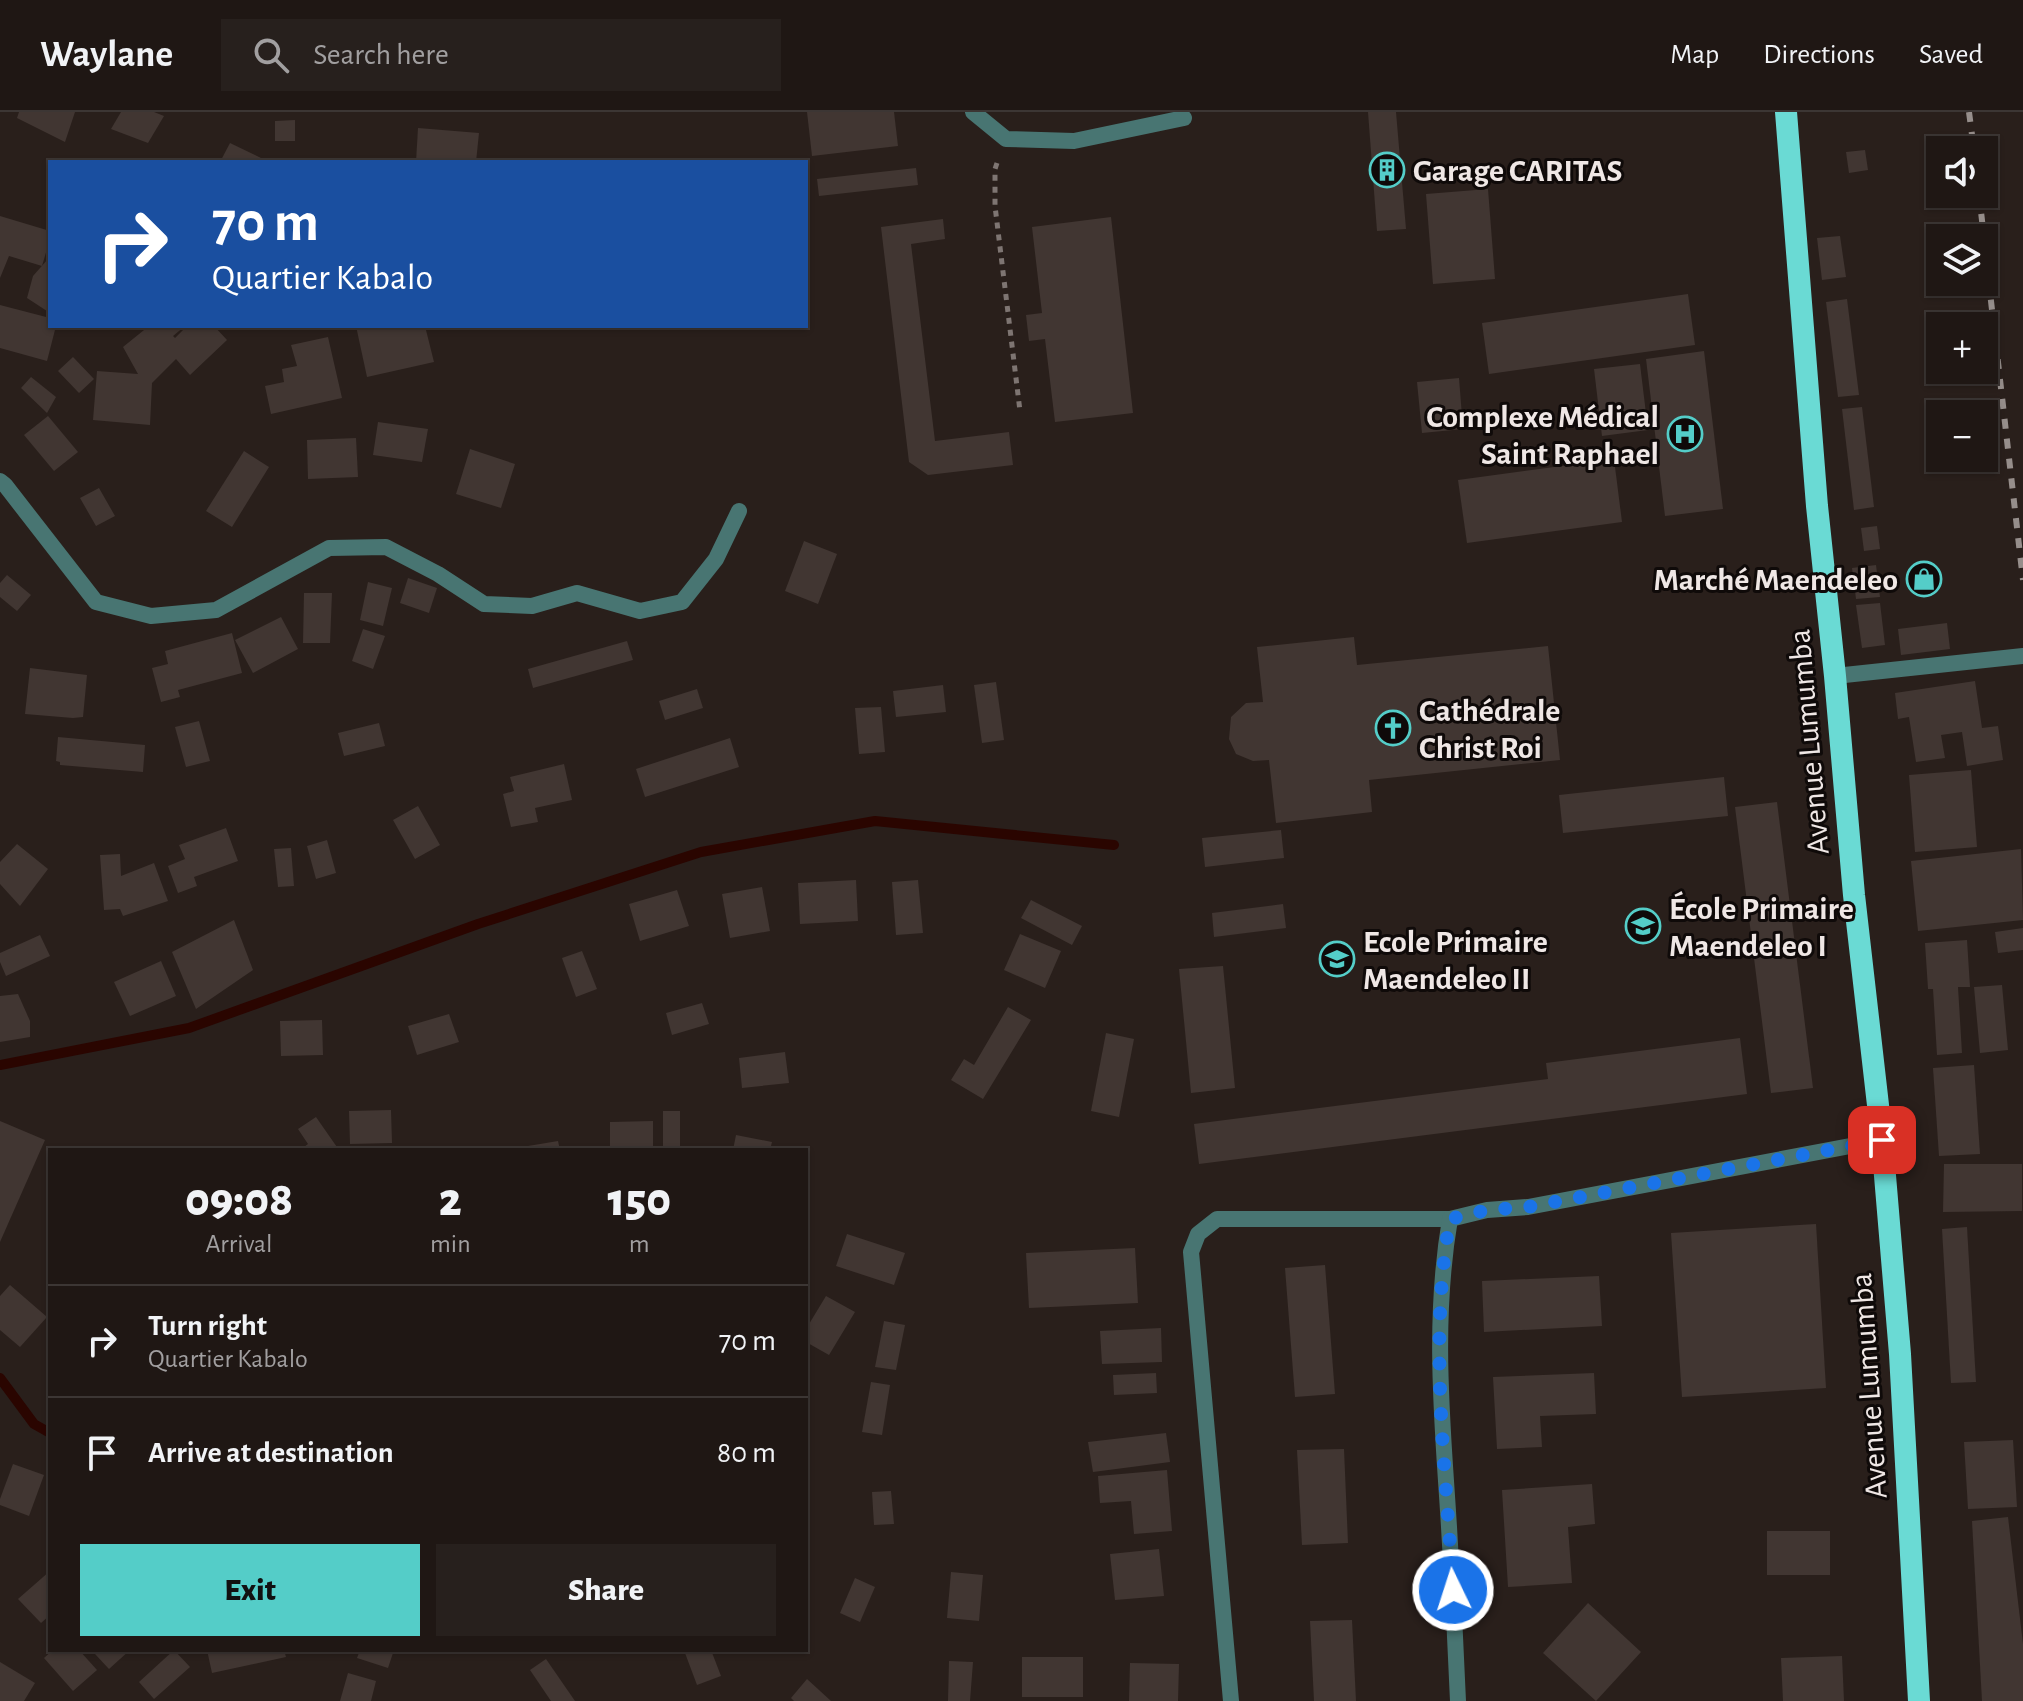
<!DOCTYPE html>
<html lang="en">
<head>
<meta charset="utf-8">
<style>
	body { margin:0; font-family:"Alegreya Sans",sans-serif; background:#27201d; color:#f1f3f6; height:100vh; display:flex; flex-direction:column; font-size:30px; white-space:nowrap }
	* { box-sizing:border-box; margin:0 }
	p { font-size:26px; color:#a19fa0 }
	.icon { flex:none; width:44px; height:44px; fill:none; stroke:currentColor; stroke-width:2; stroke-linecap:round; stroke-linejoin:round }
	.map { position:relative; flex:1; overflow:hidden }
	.drawer { position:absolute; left:48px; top:1036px; width:760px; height:504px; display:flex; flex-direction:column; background:#1f1714; border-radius:0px; box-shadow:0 2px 6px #0004,0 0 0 2px #3c3634 }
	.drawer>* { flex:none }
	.banner { position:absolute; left:48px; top:48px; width:760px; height:168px; border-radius:0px; box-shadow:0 2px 6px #0004,0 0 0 2px #3c3634; background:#1a4fa0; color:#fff; overflow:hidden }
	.controls { position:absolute; left:1926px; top:24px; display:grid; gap:16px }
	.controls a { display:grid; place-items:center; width:72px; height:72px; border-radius:0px; background:#1f1714; box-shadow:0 2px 6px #0004,0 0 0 2px #3c3634; font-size:40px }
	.pin { position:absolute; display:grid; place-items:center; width:68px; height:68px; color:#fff; margin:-34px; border-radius:16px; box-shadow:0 4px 12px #0006 }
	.me { position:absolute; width:88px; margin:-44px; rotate:356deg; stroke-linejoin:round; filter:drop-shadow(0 0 6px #0008) }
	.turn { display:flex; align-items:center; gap:28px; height:168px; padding:0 32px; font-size:36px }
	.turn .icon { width:104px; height:104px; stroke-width:2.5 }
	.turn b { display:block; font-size:56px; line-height:68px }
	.eta { display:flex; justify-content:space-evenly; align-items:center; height:136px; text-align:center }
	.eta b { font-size:48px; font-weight:800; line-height:56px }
	.primary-button { display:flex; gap:16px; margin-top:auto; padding:16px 32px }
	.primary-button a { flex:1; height:92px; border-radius:0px; background:#54cdc8; color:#111; font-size:32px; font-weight:800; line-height:92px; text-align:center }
	.primary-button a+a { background:#27201d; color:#f1f3f6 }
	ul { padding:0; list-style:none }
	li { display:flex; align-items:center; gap:24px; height:112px; padding:0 32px; border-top:2px solid #3c3634 }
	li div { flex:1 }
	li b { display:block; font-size:30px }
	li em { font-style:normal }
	header { display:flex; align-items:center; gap:48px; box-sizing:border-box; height:112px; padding:0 40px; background:#1f1714; border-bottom:2px solid #3c3634 }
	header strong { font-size:38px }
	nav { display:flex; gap:44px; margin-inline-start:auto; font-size:28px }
	.search { width:560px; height:72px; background:#27201d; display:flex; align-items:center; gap:20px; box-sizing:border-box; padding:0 28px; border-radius:0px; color:#a19fa0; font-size:30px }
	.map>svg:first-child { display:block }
</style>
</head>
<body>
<header>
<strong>Waylane</strong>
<div class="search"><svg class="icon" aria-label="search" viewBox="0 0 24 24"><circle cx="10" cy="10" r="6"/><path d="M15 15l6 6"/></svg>Search here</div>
<nav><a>Map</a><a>Directions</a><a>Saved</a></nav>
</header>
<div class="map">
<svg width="2023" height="1589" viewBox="0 0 2023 1589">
	<rect width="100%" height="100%" fill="#291f1b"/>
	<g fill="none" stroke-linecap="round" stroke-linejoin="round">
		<g stroke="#2a0500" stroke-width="10">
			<polyline points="0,953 189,916 478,812 701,740 875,709 1114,733"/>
			<polyline points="0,1266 34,1312 50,1321"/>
		</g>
	</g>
	<g fill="#413632">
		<polygon points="19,0 75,0 65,30 17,6"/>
		<polygon points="121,0 154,0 164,4 148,31 111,17"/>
		<polygon points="807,0 894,0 898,34 812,44"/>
		<polygon points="1368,0 1396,0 1406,117 1377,119"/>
		<polygon points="295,8 295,29 275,29 275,9"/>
		<polygon points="418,16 479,21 476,50 416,50"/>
		<polygon points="230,31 261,46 259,50 220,50"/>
		<polygon points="1865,38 1868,58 1849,61 1846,40"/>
		<polygon points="916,56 918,73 819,84 817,67"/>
		<polygon points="1488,77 1495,167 1433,172 1426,82"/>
		<polygon points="0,104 50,119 50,127 42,154 9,144 0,166"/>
		<polygon points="1111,105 1133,301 1055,310 1045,227 1029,229 1026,203 1042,201 1032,115"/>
		<polygon points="943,107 945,127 911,132 935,329 1009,320 1013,353 928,363 909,350 881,115"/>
		<polygon points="1840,124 1846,165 1822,168 1817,126"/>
		<polygon points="48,147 50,148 50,201 27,186 33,164"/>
		<polygon points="1688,182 1695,233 1489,262 1482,211"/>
		<polygon points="1847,187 1859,283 1838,285 1826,190"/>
		<polygon points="0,193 50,206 50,214 56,214 47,249 0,236"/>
		<polygon points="149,214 185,214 173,224 175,226 187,214 214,214 227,228 190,263 176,247 152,271 150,313 93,308 97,259 138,262 123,235"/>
		<polygon points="356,214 425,214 434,250 367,265"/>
		<polygon points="328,225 342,286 271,302 265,274 284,270 282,257 297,254 291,233"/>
		<polygon points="1704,239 1723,397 1665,404 1646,247"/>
		<polygon points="73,245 94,267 79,281 58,259"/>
		<polygon points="1640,252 1648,318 1602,324 1594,257"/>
		<polygon points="31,265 56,285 47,301 21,276"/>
		<polygon points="1459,266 1463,317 1422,321 1417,270"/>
		<polygon points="1862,295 1874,395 1854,398 1842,297"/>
		<polygon points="48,304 78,340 54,359 24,323"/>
		<polygon points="378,310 428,317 422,350 373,343"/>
		<polygon points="356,326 358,365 308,367 307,328"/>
		<polygon points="470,337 515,352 501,396 456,382"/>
		<polygon points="244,339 269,355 232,415 206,399"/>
		<polygon points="1614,347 1622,410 1467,431 1458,368"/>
		<polygon points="99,376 115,404 96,414 80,386"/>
		<polygon points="1877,414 1880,437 1864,439 1861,416"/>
		<polygon points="804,429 837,442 818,492 785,479"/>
		<polygon points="1876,453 1880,485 1856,487 1852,456"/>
		<polygon points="7,463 31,483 17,499 0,485 0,471"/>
		<polygon points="408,466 437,476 429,501 400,491"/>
		<polygon points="368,470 392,476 383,514 360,508"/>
		<polygon points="304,481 332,481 330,531 303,531"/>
		<polygon points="1880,491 1885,533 1862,536 1856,493"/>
		<polygon points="281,505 298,537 253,561 235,528"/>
		<polygon points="1947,511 1950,537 1901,543 1898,517"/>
		<polygon points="363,517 385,524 373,557 352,549"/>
		<polygon points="232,521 242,561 178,578 180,585 161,590 152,556 168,552 165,539"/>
		<polygon points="1354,525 1357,553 1548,534 1560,648 1369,668 1372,700 1276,711 1269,648 1253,649 1236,642 1229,627 1231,605 1246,591 1263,590 1257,535"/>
		<polygon points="627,529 633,548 533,576 528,557"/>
		<polygon points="30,556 87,563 83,605 73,606 25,602"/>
		<polygon points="1975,569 1982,616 1998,614 2003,648 1967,654 1962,620 1941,623 1945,646 1916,650 1909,605 1898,607 1895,581"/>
		<polygon points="996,570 1004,628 982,631 974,573"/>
		<polygon points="943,573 946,600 896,605 893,579"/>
		<polygon points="697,577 703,596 665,608 659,589"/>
		<polygon points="881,595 885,640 859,642 855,596"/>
		<polygon points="199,609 210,649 186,655 175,615"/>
		<polygon points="379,611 385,634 344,644 338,621"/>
		<polygon points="58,625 145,633 143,660 60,653 60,650 56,649"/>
		<polygon points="730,626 739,655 645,685 636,657"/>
		<polygon points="564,652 572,688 535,696 538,710 511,715 503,682 514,679 510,665"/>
		<polygon points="1971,658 1977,735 1915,740 1909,663"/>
		<polygon points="1724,665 1728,704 1563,721 1559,683"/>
		<polygon points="1777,690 1813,976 1771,981 1735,695"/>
		<polygon points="418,694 440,733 415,747 393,708"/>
		<polygon points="226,716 238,749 194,765 197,774 178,781 168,754 185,747 179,733"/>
		<polygon points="1281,718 1284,746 1205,755 1202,726"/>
		<polygon points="327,728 336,761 316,767 307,734"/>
		<polygon points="17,732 48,757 20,794 0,772 0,750"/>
		<polygon points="291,736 294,774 278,775 274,737"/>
		<polygon points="2021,737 2023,808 1918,819 1911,749"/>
		<polygon points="120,742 121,764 154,751 168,789 123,804 120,797 104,798 100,743"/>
		<polygon points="856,768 858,809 800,812 798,771"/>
		<polygon points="918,768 923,821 896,823 892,770"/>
		<polygon points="762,775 770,819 730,826 722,782"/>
		<polygon points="677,778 689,814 640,829 629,792"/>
		<polygon points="1031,788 1082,814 1072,833 1021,806"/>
		<polygon points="1283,792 1286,816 1214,825 1212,801"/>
		<polygon points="234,808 253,858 196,897 172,840"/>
		<polygon points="2023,816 2023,838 1998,841 1995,820"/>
		<polygon points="1020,822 1061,839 1045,876 1004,858"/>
		<polygon points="40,823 50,844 6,864 0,850 0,841"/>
		<polygon points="1967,828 1970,875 1958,875 1962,941 1937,943 1933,877 1928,877 1925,831"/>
		<polygon points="582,839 597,877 576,885 562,846"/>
		<polygon points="161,849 176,884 130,904 114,870"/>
		<polygon points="1223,854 1235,976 1191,981 1179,857"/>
		<polygon points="2002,873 2008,938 1980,941 1974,875"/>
		<polygon points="18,882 30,909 30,925 0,930 0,884"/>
		<polygon points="702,891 709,912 672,923 666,901"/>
		<polygon points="1008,895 1031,908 983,987 951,968 964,947 974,953"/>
		<polygon points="449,902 459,930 417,943 408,914"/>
		<polygon points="322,908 323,943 281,944 280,909"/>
		<polygon points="1106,921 1134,927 1119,1005 1091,999"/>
		<polygon points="1740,926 1747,982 1199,1052 1194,1012 1548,967 1546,951"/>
		<polygon points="785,940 789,971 742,976 739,946"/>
		<polygon points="1974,953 1980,1042 1939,1044 1933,956"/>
		<polygon points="391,998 392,1031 350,1032 349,999"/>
		<rect x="663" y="999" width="17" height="39"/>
		<polygon points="316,1005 339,1038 300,1038 308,1032 298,1017"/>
		<polygon points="0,1009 45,1028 0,1130"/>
		<polygon points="653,1009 653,1038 610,1038 610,1010"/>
		<polygon points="736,1023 772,1030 770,1038 733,1038"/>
		<polygon points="558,1029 560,1038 516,1038 516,1036"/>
		<polygon points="1944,1052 2022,1052 2022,1099 1943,1100"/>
		<polygon points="1816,1112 1826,1276 1682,1285 1671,1121"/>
		<polygon points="1967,1115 1976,1270 1951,1271 1942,1117"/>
		<polygon points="847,1122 905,1141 894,1173 836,1154"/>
		<polygon points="1135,1136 1138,1191 1029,1196 1026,1141"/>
		<polygon points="1325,1153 1335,1282 1295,1285 1285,1156"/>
		<polygon points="1599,1164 1602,1214 1484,1220 1482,1169"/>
		<polygon points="10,1173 47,1205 20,1235 0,1218 0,1184"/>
		<polygon points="826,1184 855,1200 829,1243 806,1230 806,1217"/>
		<polygon points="884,1209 905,1213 896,1258 875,1255"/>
		<polygon points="1161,1216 1162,1250 1102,1252 1100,1219"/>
		<polygon points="1156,1261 1157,1281 1114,1283 1113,1263"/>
		<polygon points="1594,1261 1596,1302 1540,1304 1542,1335 1497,1337 1493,1265"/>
		<polygon points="871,1270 890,1273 882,1323 862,1320"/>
		<polygon points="1166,1321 1170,1350 1093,1360 1088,1330"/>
		<polygon points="2013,1328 2017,1395 1968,1397 1964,1330"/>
		<polygon points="1344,1337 1348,1431 1302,1433 1297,1338"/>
		<polygon points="13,1352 44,1363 29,1404 0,1393 0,1387"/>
		<polygon points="1167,1358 1172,1419 1134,1422 1131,1389 1100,1391 1098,1364"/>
		<polygon points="1592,1372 1595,1412 1568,1415 1572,1471 1508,1475 1502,1378"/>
		<polygon points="891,1379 894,1412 874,1413 872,1380"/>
		<polygon points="2008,1405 2023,1532 2023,1589 1982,1589 1972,1409"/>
		<rect x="1767" y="1419" width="63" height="44"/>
		<polygon points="1159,1437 1164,1484 1115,1488 1110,1442"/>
		<polygon points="50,1459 50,1503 41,1511 18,1487"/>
		<polygon points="951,1460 983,1463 979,1509 947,1506"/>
		<polygon points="855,1466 875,1475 860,1510 840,1501"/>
		<polygon points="1588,1491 1641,1540 1596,1589 1543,1541"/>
		<polygon points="1352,1508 1356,1589 1314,1589 1310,1509"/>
		<polygon points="53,1538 79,1538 97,1558 73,1579 44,1546"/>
		<polygon points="99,1538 130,1538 109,1557 95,1542"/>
		<polygon points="174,1538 190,1555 154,1587 139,1570"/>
		<polygon points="207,1538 284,1538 286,1545 212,1561"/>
		<polygon points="360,1538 394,1538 388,1556 357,1546"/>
		<polygon points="693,1538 711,1538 721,1564 697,1573 685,1541"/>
		<polygon points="1842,1544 1844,1589 1783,1589 1781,1546"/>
		<rect x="1022" y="1545" width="61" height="40"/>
		<polygon points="546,1547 575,1589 551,1589 530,1558"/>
		<polygon points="949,1549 973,1550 970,1589 948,1589"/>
		<polygon points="0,1550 35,1571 24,1589 0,1589"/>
		<polygon points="1130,1551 1179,1552 1178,1589 1129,1589"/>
		<polygon points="348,1561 376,1569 371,1589 340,1589"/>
		<polygon points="807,1567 831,1589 794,1589 791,1586"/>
	</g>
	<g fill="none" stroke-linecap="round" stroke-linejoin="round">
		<polyline stroke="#7e7572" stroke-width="5" stroke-dasharray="6 6" stroke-linecap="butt" points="997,51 995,57 995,94 1020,299"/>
		<g stroke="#487572" stroke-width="16">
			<polyline points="973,0 1006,27 1074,29 1184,6"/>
			<polyline points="0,369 5,373 96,490 151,504 216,498 329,436 386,435 438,462 484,492 532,494 577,481 640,499 682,490 716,447 739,399"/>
			<polyline points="1231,1589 1191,1140 1198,1122 1217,1107 1450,1107"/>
			<path d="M1458 1589C1455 1516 1451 1442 1446 1369 1440 1281 1435 1195 1450 1107L1487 1098 1528 1095 1882 1028"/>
		</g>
		<polyline stroke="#487572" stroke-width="16" points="1835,564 2023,544"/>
		<polyline stroke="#6adad4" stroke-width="22" points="1786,0 1817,394 1835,564 1854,783 1882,1028 1900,1242 1919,1589"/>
		<g stroke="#968e8b" stroke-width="6" stroke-dasharray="10 10" stroke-linecap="butt">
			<polyline points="1969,0 1974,38"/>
			<polyline points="1979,82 1984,126"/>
			<polyline points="1984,128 2023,468"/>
		</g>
	</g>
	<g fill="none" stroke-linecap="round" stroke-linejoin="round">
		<path stroke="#1a73e8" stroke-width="14" stroke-dasharray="0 25.2" d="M1453 1478C1446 1355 1428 1229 1450 1107L1487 1098 1528 1095 1882 1028"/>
	</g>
	<defs>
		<g id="building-ring" transform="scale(1.8)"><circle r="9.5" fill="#0f0a09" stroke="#54cdc8" stroke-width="1.5"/><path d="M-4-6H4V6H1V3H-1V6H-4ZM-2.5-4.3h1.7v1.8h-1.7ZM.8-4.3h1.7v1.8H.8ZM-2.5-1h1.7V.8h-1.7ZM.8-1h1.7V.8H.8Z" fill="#54cdc8"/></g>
		<g id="hospital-ring" transform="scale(1.8)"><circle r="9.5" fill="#0f0a09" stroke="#54cdc8" stroke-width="1.5"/><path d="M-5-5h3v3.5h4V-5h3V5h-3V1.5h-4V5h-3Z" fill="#54cdc8"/></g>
		<g id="shop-ring" transform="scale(1.8)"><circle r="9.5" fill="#0f0a09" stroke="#54cdc8" stroke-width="1.5"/><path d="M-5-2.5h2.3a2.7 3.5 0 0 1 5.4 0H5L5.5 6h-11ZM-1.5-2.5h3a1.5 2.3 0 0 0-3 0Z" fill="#54cdc8"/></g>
		<g id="church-ring" transform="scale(1.8)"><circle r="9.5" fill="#0f0a09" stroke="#54cdc8" stroke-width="1.5"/><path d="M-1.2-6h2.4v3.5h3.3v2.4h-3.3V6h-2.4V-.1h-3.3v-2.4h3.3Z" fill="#54cdc8"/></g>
		<g id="school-ring" transform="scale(1.8)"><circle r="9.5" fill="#0f0a09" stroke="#54cdc8" stroke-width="1.5"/><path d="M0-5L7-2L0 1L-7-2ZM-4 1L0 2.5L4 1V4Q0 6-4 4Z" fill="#54cdc8"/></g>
	</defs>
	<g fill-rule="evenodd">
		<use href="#building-ring" x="1387" y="58"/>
		<use href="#hospital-ring" x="1685" y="322"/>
		<use href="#shop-ring" x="1924" y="467"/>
		<use href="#church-ring" x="1393" y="616"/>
		<use href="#school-ring" x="1643" y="814"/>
		<use href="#school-ring" x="1337" y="847"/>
	</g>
	<g text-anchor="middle" stroke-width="6" stroke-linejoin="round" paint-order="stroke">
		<g font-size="32" font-weight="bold" fill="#efe7e5" stroke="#0f0a09" text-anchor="start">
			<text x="1413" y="69">Garage CARITAS</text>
			<text x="1659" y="315" text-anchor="end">Complexe Médical<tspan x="1659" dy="37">Saint Raphael</tspan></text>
			<text x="1898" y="478" text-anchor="end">Marché Maendeleo</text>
			<text x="1419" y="609">Cathédrale<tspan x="1419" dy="37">Christ Roi</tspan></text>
			<text x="1669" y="807">École Primaire<tspan x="1669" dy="37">Maendeleo I</tspan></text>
			<text x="1363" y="840">Ecole Primaire<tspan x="1363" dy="37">Maendeleo II</tspan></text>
		</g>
		<g font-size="32" fill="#efe7e5" stroke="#0f0a09">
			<text transform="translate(1808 630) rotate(-95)" y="11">Avenue Lumumba</text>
			<text transform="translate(1868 1274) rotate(-94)" y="11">Avenue Lumumba</text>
		</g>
	</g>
</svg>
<div class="controls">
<a><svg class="icon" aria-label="sound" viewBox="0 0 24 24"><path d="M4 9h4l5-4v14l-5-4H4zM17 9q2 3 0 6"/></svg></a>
<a><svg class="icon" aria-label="layers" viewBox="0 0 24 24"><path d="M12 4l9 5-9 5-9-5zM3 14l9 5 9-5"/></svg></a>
<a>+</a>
<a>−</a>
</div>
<div class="pin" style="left:1882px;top:1028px;background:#d93025"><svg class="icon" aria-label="arrive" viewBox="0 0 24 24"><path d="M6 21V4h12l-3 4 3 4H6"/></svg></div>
<svg class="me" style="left:1453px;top:1478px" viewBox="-20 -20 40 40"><circle r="17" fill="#1a73e8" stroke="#fff" stroke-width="3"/><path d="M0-11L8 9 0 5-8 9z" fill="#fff"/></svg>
<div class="banner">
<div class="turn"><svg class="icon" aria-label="right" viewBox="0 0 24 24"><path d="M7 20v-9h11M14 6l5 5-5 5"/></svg><div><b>70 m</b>Quartier Kabalo</div></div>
</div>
<section class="drawer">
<div class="eta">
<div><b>09:08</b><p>Arrival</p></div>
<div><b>2</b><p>min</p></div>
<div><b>150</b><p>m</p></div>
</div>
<ul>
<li><svg class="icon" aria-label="right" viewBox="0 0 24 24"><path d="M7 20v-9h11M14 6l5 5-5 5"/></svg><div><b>Turn right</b><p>Quartier Kabalo</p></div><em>70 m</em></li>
<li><svg class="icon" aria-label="arrive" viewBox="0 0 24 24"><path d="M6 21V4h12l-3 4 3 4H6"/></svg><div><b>Arrive at destination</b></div><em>80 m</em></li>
</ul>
<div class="primary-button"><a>Exit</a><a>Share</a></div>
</section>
</div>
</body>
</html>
